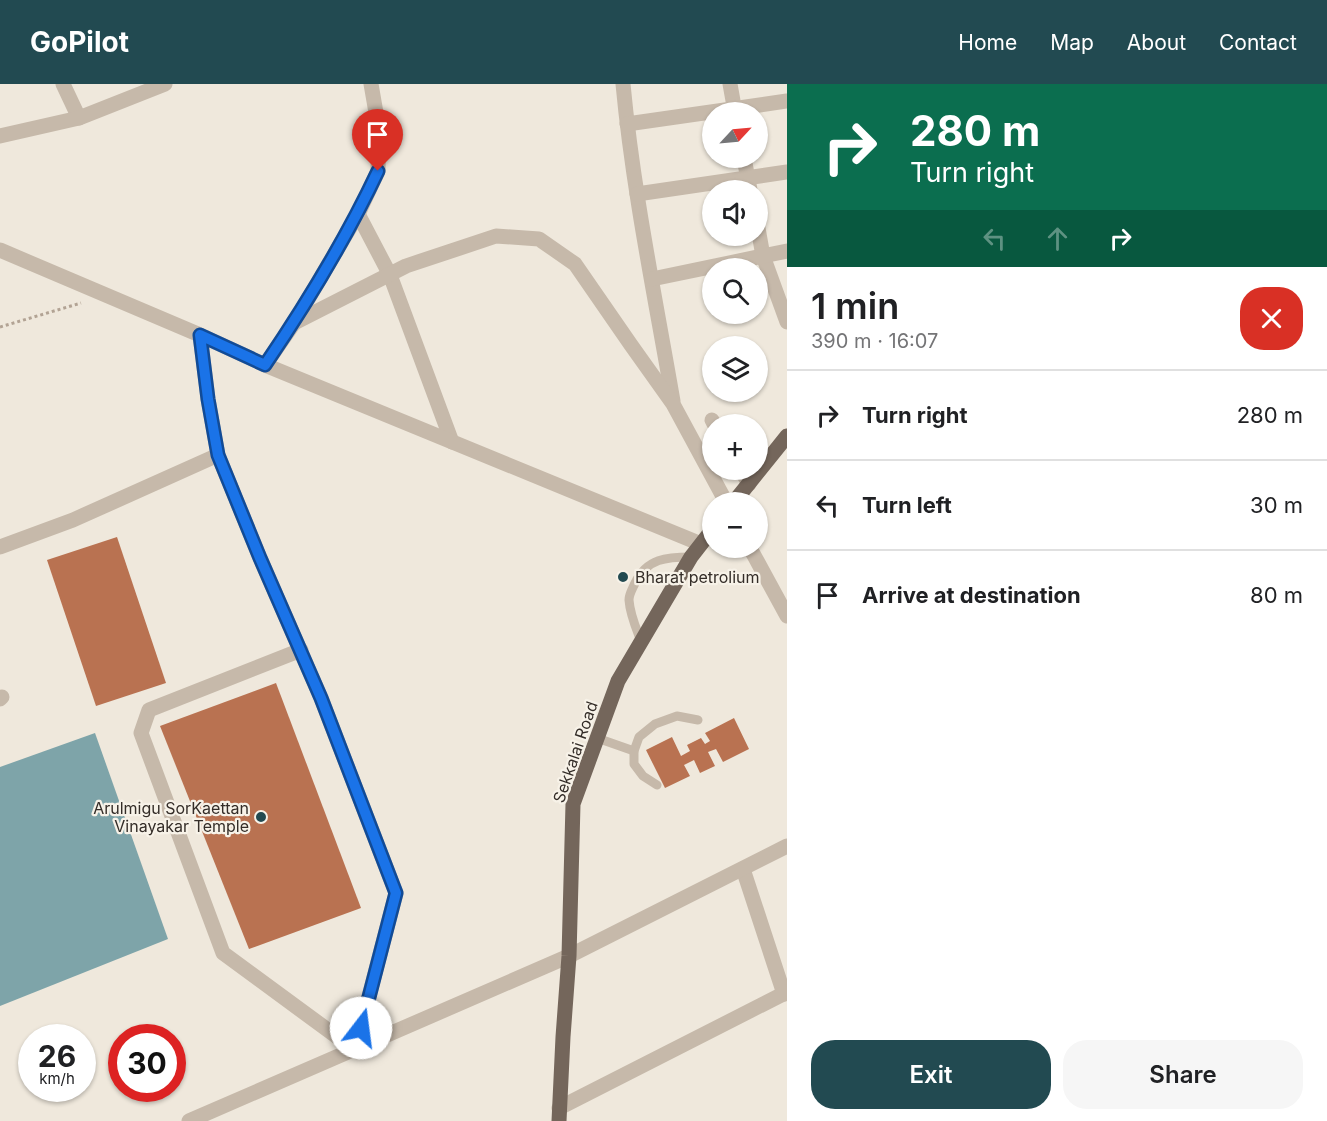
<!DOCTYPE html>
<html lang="en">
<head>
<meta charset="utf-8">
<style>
	body { margin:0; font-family:Inter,sans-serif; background:#f6f6f6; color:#202124; height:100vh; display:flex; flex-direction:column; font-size:22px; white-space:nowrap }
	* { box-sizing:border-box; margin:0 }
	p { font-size:20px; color:#757577 }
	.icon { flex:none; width:33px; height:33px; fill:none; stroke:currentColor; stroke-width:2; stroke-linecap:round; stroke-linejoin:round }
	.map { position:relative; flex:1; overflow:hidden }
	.drawer { display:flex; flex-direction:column; background:#fff; width:540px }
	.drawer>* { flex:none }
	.hud { background:#0b6e4f; color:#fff; overflow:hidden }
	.needle { width:39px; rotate:64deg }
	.fabs { position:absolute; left:702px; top:18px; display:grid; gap:12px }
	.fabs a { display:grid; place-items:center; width:66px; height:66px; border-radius:50%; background:#fff; box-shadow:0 2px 4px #0004; font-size:30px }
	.speed { position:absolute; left:18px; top:940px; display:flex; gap:12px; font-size:30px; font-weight:700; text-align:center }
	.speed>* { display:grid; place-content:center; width:78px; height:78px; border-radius:50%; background:#fff; box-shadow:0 2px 4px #0004; line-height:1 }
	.speed small { font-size:15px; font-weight:400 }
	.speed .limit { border:9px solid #d22; background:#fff; color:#111 }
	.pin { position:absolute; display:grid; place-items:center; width:51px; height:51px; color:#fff; margin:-62px -26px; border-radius:50% 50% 50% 0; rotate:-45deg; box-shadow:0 0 6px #0007 }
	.pin .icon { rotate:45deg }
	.me { position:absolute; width:66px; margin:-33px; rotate:15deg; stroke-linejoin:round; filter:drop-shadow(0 0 4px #0008) }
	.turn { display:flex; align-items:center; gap:21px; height:126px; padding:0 24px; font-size:27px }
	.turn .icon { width:78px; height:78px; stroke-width:2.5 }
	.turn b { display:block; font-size:42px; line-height:51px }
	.lanes { display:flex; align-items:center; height:57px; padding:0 24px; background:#0003; justify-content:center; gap:30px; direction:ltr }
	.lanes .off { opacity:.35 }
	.round { display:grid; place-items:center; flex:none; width:63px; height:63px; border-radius:24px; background:#f6f6f6 }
	.summary { display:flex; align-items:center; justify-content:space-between; height:102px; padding:0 24px }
	h1 { font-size:36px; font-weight:600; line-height:45px }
	.action { display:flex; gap:12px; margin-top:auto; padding:12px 24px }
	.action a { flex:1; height:69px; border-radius:24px; background:#224a51; color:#fff; font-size:24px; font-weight:600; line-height:69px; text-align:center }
	.action a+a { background:#f6f6f6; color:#202124 }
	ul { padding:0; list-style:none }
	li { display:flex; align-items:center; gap:18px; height:90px; padding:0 24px; border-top:2px solid #e0e0e0 }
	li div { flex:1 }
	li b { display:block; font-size:22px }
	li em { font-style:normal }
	header { display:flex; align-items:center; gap:36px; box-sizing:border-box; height:84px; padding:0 30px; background:#224a51; color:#fff }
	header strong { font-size:28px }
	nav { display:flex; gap:33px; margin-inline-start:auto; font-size:21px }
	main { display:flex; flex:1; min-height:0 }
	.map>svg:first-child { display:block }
</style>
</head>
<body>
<header>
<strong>GoPilot</strong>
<nav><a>Home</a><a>Map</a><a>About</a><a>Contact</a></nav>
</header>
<main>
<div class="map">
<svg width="787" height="1037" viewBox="0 0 787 1037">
	<rect width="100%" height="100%" fill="#efe8dc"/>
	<polygon fill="#7ea4a9" points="95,649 168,855 0,922 0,683"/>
	<g fill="#b97251">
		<polygon points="117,453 166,599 96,622 47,476"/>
		<polygon points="276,599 361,824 249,865 160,642"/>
		<polygon points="734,634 749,665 723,678 716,665 708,668 715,682 700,689 694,676 684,681 690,692 665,704 646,666 672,653 681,672 690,667 687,661 701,654 705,660 710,657 705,649"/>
	</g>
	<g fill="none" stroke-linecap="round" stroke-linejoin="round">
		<polyline stroke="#b2a394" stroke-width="3" stroke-dasharray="3 3" stroke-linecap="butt" points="0,243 81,219"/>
		<g stroke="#c6b9aa" stroke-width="9">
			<path d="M641 557C636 544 630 531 629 516 629 510 633 504 635 499 647 474 667 473 691 473"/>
			<polyline points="597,654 634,667"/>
			<polyline points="657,701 643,692 634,680 634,667 639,653 655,640 677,632 698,636"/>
		</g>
		<g stroke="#c6b9aa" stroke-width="15">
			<polyline points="63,0 79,34"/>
			<path d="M623 0C633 107 655 212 673 317"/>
			<polyline points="730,0 735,28"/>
			<polyline points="627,40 787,17"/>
			<polyline points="0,52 79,34 165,0"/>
			<polyline points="744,74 750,106"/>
			<polyline points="637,110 787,88"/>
			<polyline points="358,130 390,191 452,358"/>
			<polyline points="758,144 763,172 787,238"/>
			<polyline points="652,195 787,167"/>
			<polyline points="294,239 406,182 496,152 539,155 575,180 631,261 673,320 726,418"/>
			<polyline points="200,251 208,315 218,371 260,474 321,614 396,809 355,966 223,869 141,649 149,626 301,566"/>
			<polyline points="265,281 294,239 358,130 378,87 379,46 371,0"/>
			<polyline points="712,336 714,340"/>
			<polyline points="741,386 749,400"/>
			<polyline points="0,463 73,436 218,371"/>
			<polyline points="750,464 787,532"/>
			<polyline points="0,615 2,613"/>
			<polyline points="743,785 784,910"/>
			<polyline points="559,1024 787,908"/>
			<polyline points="189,1037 569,872 787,762"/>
		</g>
		<polyline stroke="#c6b9aa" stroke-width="15" points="0,166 200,251 265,281 701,460"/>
		<g stroke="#74665b" stroke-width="15">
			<polyline points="734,418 787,352"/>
			<polyline points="559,1037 563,953 569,872 573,720 618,597 691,473 712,446"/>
		</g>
	</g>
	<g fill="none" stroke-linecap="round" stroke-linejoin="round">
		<g stroke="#114b97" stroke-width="15">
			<path id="route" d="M361 944 396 809 321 614 260 474 218 371 208 315 200 251 265 281C307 219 346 155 378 87"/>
		</g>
		<use href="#route" stroke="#1a73e8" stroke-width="10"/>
	</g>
	<g fill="#224a51" stroke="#f7f2e8" stroke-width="2">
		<circle cx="623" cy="493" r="6"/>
		<circle cx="261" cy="733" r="6"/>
	</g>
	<g text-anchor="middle" stroke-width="4.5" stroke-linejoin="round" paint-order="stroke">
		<g font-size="16" fill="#342d28" stroke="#f7f2e8" text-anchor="start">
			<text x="635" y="499">Bharat petrolium</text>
			<text x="249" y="730" text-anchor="end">Arulmigu SorKaettan<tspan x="249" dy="18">Vinayakar Temple</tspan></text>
		</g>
		<g font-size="16" fill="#342d28" stroke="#f7f2e8">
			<text transform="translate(575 668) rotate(-71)" y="6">Sekkalai Road</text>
		</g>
	</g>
</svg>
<div class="fabs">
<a><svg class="needle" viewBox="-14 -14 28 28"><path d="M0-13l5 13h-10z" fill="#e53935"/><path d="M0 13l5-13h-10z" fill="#757577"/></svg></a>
<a><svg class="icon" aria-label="sound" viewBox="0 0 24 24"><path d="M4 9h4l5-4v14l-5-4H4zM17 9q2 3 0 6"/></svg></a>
<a><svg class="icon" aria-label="search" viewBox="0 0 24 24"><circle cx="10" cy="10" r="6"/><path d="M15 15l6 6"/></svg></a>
<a><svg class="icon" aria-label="layers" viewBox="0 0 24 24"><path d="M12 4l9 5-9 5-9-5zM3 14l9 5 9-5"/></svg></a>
<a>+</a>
<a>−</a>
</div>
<div class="speed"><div>26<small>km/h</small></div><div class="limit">30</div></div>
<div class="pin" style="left:378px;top:87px;background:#d93025"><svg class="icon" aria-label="arrive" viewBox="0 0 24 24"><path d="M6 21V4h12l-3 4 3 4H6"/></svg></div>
<svg class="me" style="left:361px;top:944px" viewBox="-20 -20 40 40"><circle r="19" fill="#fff"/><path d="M0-13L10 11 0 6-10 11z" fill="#1a73e8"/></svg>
</div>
<section class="drawer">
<div class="hud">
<div class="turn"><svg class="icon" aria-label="right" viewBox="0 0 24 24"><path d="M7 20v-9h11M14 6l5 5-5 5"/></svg><div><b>280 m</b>Turn right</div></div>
<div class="lanes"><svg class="icon off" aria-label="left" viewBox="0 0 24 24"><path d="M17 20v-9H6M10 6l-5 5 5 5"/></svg><svg class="icon off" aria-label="ahead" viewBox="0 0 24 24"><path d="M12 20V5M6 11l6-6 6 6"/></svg><svg class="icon" aria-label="right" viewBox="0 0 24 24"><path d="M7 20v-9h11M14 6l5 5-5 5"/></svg></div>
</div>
<div class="summary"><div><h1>1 min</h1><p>390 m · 16:07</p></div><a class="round" style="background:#d93025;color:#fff"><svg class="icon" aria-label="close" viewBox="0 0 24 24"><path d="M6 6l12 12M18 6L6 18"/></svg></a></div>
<ul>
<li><svg class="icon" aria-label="right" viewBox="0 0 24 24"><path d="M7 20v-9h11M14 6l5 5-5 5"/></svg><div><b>Turn right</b></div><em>280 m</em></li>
<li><svg class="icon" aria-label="left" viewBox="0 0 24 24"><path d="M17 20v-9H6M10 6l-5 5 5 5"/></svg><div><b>Turn left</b></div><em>30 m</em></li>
<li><svg class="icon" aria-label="arrive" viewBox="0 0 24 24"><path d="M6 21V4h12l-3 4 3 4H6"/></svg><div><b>Arrive at destination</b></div><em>80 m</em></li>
</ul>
<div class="action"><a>Exit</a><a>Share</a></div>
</section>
</main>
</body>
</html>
